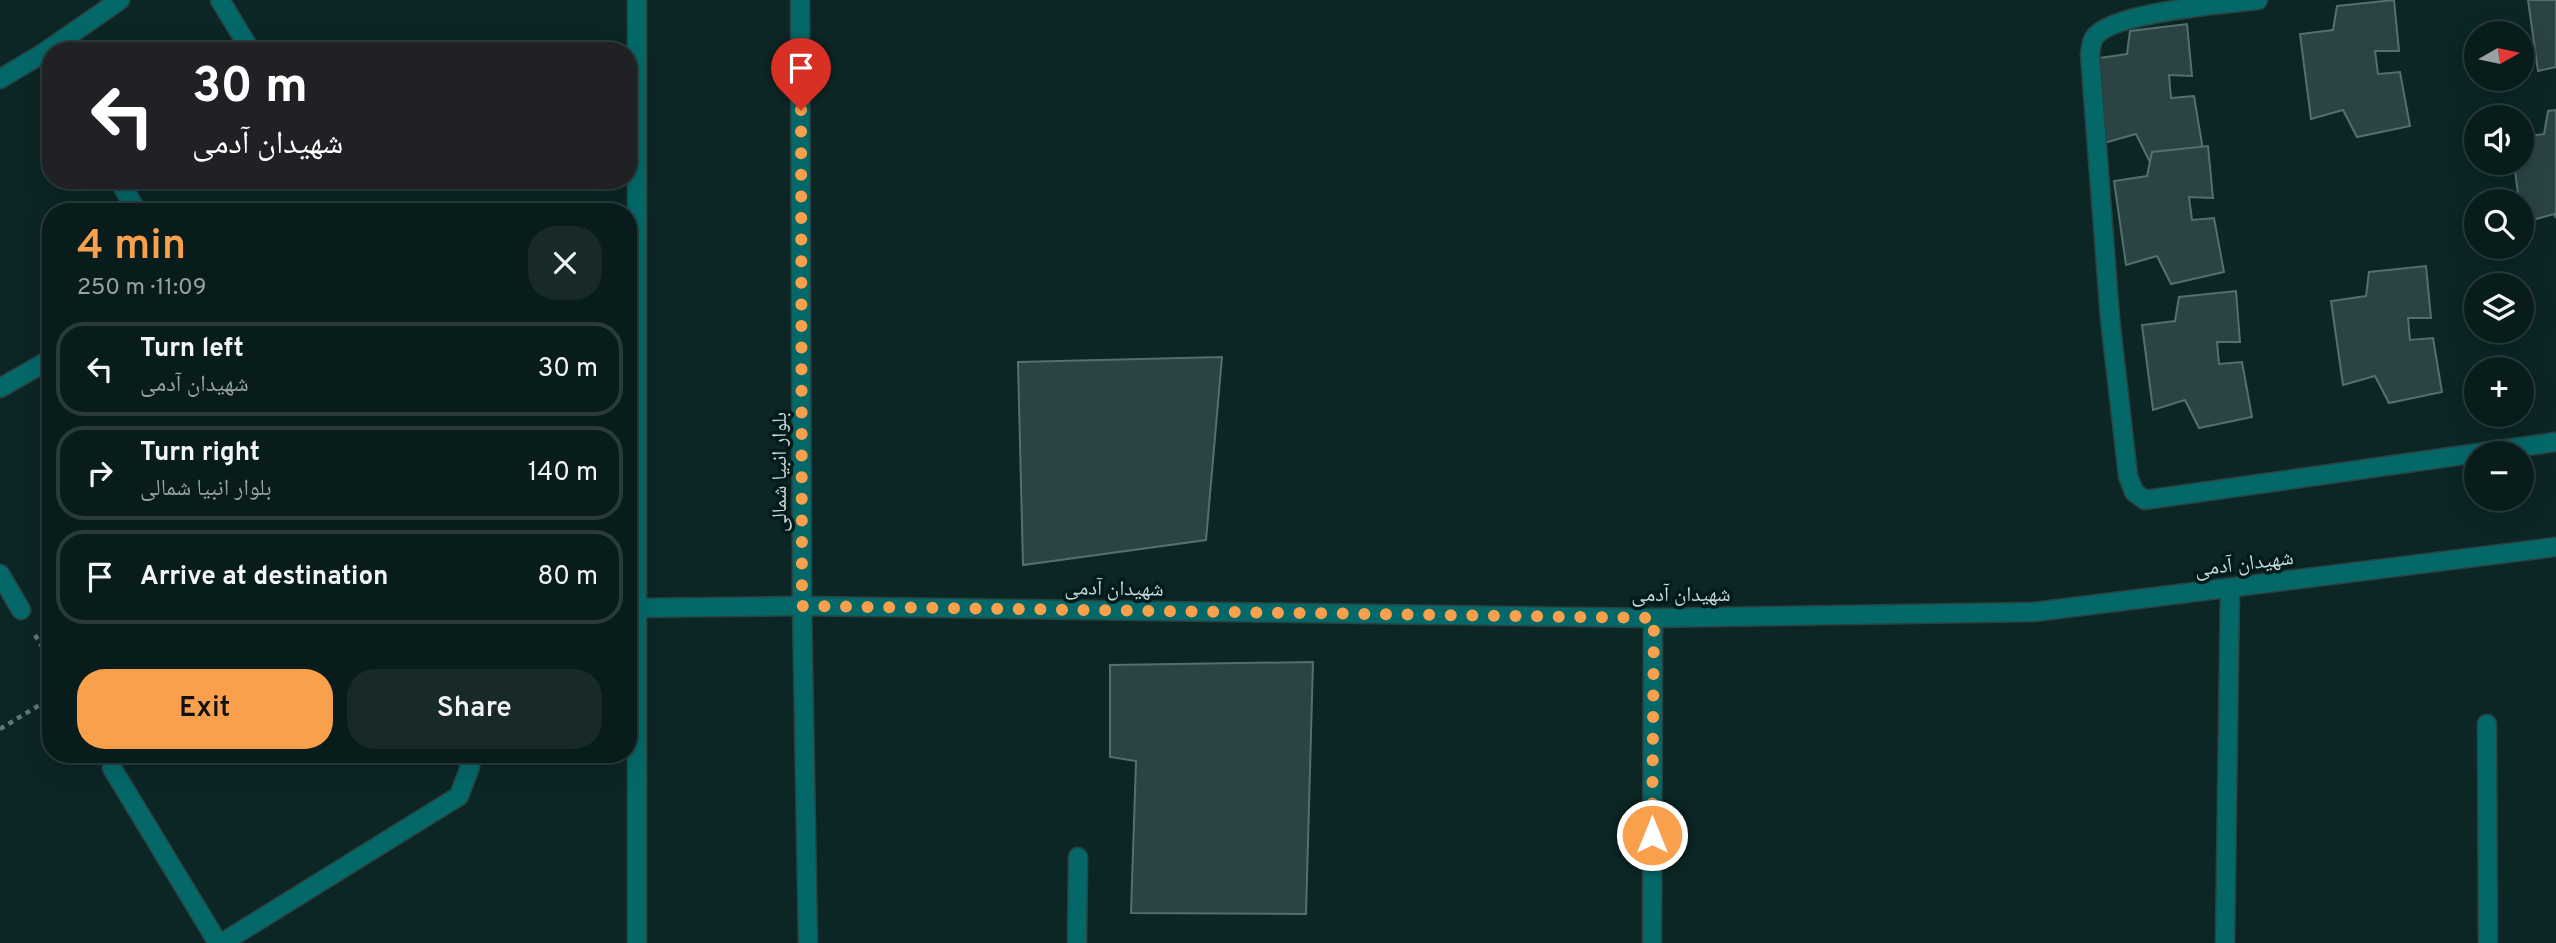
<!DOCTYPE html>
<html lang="en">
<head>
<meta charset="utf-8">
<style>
	body { margin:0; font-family:Overpass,"Noto Naskh Arabic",sans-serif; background:#172929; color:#f1f3f6; height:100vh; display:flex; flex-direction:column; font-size:26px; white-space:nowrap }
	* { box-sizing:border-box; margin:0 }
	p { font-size:23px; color:#99a1a3 }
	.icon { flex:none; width:38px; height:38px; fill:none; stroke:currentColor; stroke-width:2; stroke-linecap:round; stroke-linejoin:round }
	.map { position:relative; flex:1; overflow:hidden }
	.drawer { position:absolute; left:42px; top:203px; width:595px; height:560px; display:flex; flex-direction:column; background:#091c1c; border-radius:28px; box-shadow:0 7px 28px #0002,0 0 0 2px #293a3b }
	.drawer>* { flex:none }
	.banner { position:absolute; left:42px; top:42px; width:595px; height:147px; border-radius:28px; box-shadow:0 7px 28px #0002,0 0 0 2px #293a3b; background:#202124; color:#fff; overflow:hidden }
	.needle { width:46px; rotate:81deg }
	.tools { position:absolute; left:2464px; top:21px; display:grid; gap:14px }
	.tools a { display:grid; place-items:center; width:70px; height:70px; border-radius:50%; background:#091c1c; box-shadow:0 7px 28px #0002,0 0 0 2px #293a3b; font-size:35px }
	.pin { position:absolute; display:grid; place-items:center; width:60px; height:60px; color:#fff; margin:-72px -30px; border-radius:50% 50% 50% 0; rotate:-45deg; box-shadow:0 0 7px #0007 }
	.pin .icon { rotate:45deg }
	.me { position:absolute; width:77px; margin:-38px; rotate:0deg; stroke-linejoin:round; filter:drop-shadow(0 0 5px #0008) }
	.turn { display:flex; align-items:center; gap:24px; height:147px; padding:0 35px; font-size:32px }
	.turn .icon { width:91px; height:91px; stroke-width:2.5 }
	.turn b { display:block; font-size:49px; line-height:60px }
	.round { display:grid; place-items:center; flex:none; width:74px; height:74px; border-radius:28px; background:#172929 }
	.headline { display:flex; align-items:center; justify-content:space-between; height:119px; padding:0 35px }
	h1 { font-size:42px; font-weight:600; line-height:52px; color:#f9a04c }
	.action { display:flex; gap:14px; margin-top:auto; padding:14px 35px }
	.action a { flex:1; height:80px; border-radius:28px; background:#f9a04c; color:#111; font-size:28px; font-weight:600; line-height:80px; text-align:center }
	.action a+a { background:#172929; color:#f1f3f6 }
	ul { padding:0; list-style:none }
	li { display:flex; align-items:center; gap:21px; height:94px; margin:0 14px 10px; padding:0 21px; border:4px solid #293a3b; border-radius:28px }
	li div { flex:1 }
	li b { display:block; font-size:26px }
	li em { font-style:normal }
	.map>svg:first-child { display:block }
</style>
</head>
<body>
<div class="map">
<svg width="2556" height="943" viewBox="0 0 2556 943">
	<rect width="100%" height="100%" fill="#0c2525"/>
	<g fill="#2b4343" stroke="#556e6e" stroke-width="2">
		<polygon points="2394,0 2399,51 2375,51 2378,74 2400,72 2410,126 2357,137 2343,110 2311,119 2300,34 2333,30 2337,6"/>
		<polygon points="2528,0 2556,0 2556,67 2538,71"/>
		<polygon points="2187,24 2192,76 2169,75 2171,98 2194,96 2203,150 2150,162 2136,134 2104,143 2092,59 2127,54 2130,31"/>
		<polygon points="2556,110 2556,218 2554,214 2522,223 2522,201 2519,201 2514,163 2522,163 2522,137 2544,134 2548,111"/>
		<polygon points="2208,146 2213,198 2189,197 2192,220 2214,218 2224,272 2171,284 2157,256 2126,265 2114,181 2147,176 2152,152"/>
		<polygon points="2426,266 2431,318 2408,318 2410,340 2433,338 2442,392 2389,403 2375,376 2343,385 2331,301 2366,296 2369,272"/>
		<polygon points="2236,291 2240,342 2217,342 2219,364 2242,362 2252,417 2199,428 2185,400 2153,410 2142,325 2175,321 2179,297"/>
		<polygon points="1222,357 1206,540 1023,565 1018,362"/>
		<polygon points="1313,662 1306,914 1131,913 1136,761 1110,757 1110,665"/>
	</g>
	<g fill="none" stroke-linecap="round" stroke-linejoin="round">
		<g stroke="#2a4141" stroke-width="21">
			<path id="service" d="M2258 0C2226 4 2110 12 2094 38 2091 43 2091 50 2090 54L2110 318 2128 476 2134 492 2145 500 2556 442"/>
		</g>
		<g stroke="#2a4141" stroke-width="21">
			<g id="minor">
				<polyline points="220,0 251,51"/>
				<polyline points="0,79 45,52 120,0"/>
				<polyline points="119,180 137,212"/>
				<polyline points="0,388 51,359"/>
				<polyline points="0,574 21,610"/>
				<polyline points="802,606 1653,618 2034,612 2556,547"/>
				<polyline points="2487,724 2488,943"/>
				<polyline points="112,768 218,943"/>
				<polyline points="222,943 459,796 470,767 466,754"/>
				<polyline points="1077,943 1078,857"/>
				<polyline points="1652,943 1653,618"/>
				<polyline points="2225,943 2230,588"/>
			</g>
		</g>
		<g stroke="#2a4141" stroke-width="21">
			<g id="tertiary">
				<polyline points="800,0 802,606 808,943"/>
				<polyline points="635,608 802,606"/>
				<polyline points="637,943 637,0"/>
			</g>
		</g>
		<g stroke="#627676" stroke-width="4.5" stroke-dasharray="5 5" stroke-linecap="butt">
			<polyline points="35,635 51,661"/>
			<polyline points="0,729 51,698"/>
		</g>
		<use href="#service" stroke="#046869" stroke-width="18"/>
		<use href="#minor" stroke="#046869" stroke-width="18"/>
		<use href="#tertiary" stroke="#046869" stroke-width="18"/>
	</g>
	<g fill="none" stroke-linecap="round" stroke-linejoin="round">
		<polyline stroke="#f9a04c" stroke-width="12" stroke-dasharray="0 21.6" points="801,110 802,606 1654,618 1652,835"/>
	</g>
	<g text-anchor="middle" stroke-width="7" stroke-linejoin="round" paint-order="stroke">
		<g font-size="21" fill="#c8d6d6" stroke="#031b1b">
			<text transform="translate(779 472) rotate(-90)" y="7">بلوار انبیا شمالی</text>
			<text transform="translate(2244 563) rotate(-7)" y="7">شهیدان آدمی</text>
			<text transform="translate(1114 588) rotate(1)" y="7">شهیدان آدمی</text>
			<text x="1681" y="601">شهیدان آدمی</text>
		</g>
	</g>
</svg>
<div class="tools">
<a><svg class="needle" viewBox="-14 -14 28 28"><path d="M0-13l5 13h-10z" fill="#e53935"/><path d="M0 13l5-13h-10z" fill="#99a1a3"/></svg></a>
<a><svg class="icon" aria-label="sound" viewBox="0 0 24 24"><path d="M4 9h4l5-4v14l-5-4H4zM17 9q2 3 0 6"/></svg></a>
<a><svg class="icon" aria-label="search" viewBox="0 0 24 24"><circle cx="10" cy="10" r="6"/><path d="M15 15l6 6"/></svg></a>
<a><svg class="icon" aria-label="layers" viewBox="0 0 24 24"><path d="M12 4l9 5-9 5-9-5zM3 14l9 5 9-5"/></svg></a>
<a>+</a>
<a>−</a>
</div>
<div class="pin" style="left:801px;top:110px;background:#d93025"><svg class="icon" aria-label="arrive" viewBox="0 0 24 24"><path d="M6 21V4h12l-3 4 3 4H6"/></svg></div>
<svg class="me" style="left:1652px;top:835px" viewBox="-20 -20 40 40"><circle r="17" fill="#f9a04c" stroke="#fff" stroke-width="3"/><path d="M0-11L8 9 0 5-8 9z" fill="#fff"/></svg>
<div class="banner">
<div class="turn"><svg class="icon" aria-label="left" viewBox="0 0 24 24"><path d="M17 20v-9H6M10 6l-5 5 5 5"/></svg><div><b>30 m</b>شهیدان آدمی</div></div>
</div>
<section class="drawer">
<div class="headline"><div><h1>4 min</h1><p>250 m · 11:09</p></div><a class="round"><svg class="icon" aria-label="close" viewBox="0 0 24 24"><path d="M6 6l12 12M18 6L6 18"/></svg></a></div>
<ul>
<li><svg class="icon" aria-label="left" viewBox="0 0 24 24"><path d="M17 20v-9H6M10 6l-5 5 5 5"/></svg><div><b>Turn left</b><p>شهیدان آدمی</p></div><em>30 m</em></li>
<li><svg class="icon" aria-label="right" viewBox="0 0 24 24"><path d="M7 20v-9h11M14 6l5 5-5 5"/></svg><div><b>Turn right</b><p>بلوار انبیا شمالی</p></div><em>140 m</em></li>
<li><svg class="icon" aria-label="arrive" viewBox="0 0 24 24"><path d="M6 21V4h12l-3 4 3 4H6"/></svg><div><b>Arrive at destination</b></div><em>80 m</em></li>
</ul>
<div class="action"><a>Exit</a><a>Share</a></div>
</section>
</div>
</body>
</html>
